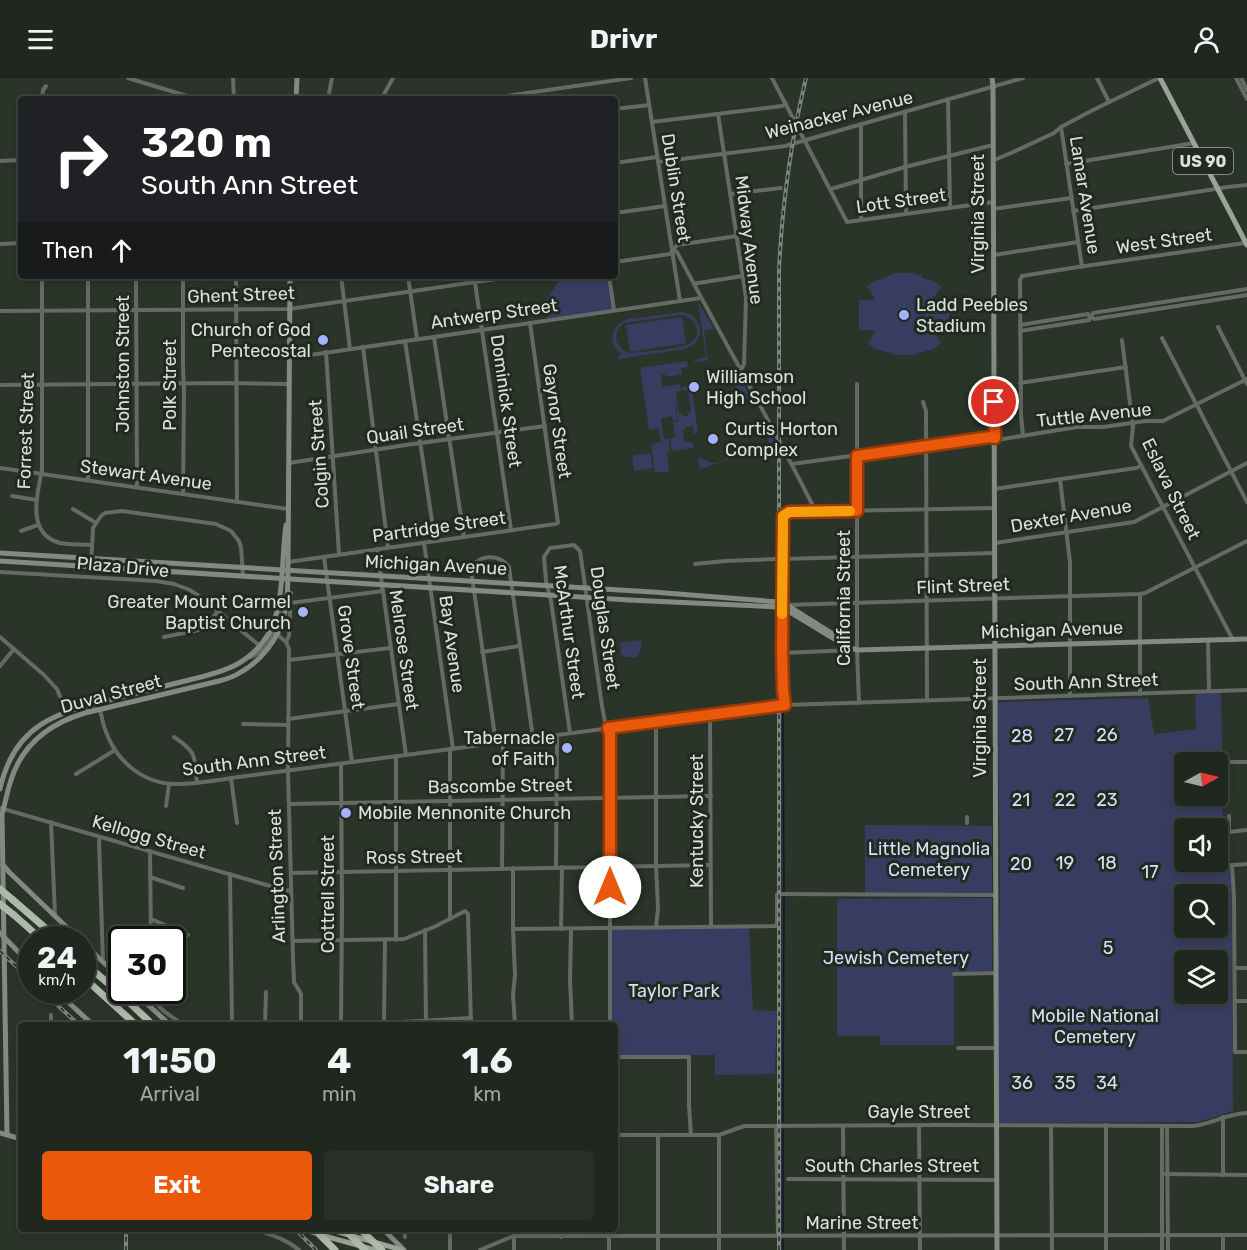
<!DOCTYPE html>
<html lang="en">
<head>
<meta charset="utf-8">
<style>
	body { margin:0; font-family:Rubik,sans-serif; background:#282f27; color:#f1f3f6; height:100vh; display:flex; flex-direction:column; font-size:22px; white-space:nowrap }
	* { box-sizing:border-box; margin:0 }
	p { font-size:20px; color:#a2a5a4 }
	.icon { flex:none; width:33px; height:33px; fill:none; stroke:currentColor; stroke-width:2; stroke-linecap:round; stroke-linejoin:round }
	.map { position:relative; flex:1; overflow:hidden }
	.side { position:absolute; left:18px; top:944px; width:600px; height:210px; display:flex; flex-direction:column; background:#20271e; border-radius:6px; box-shadow:0 3px 9px #0003,0 0 0 2px #3d443c }
	.side>* { flex:none }
	.banner { position:absolute; left:18px; top:18px; width:600px; height:183px; border-radius:6px; box-shadow:0 3px 9px #0003,0 0 0 2px #3d443c; background:#202124; color:#fff; overflow:hidden }
	.needle { width:39px; rotate:82deg }
	.tools { position:absolute; left:1174px; top:674px; display:grid; gap:12px }
	.tools a { display:grid; place-items:center; width:54px; height:54px; border-radius:6px; background:#20271e; box-shadow:0 3px 9px #0003,0 0 0 2px #3d443c; font-size:30px }
	.speed { position:absolute; left:18px; top:848px; display:flex; gap:12px; font-size:30px; font-weight:700; text-align:center }
	.speed>* { display:grid; place-content:center; width:78px; height:78px; border-radius:50%; background:#20271e; box-shadow:0 3px 9px #0003,0 0 0 2px #3d443c; line-height:1 }
	.speed small { font-size:15px; font-weight:400 }
	.speed .limit { border:3px solid #111; border-radius:9px; background:#fff; color:#111 }
	.pin { position:absolute; display:grid; place-items:center; width:51px; height:51px; color:#fff; margin:-26px; border:3px solid #fff; border-radius:50%; box-shadow:0 2px 6px #0007 }
	.me { position:absolute; width:66px; margin:-33px; rotate:0deg; stroke-linejoin:round; filter:drop-shadow(0 0 4px #0008) }
	.turn { display:flex; align-items:center; gap:21px; height:126px; padding:0 24px; font-size:27px }
	.turn .icon { width:78px; height:78px; stroke-width:2.5 }
	.turn b { display:block; font-size:42px; line-height:51px }
	.then { display:flex; align-items:center; height:57px; padding:0 24px; background:#0003; gap:12px; font-size:22px }
	.eta { display:flex; justify-content:space-evenly; align-items:center; height:102px; text-align:center }
	.eta b { font-size:36px; font-weight:700; line-height:42px }
	.button { display:flex; gap:12px; margin-top:auto; padding:12px 24px }
	.button a { flex:1; height:69px; border-radius:6px; background:#ea580c; color:#fff; font-size:24px; font-weight:700; line-height:69px; text-align:center }
	.button a+a { background:#282f27; color:#f1f3f6 }
	header { display:flex; justify-content:space-between; align-items:center; height:78px; padding:0 24px; background:#20271e; font-size:27px; font-weight:700 }
	.map>svg:first-child { display:block }
</style>
</head>
<body>
<header><svg class="icon" aria-label="menu" viewBox="0 0 24 24"><path d="M4 6h16M4 12h16M4 18h16"/></svg>Drivr<svg class="icon" aria-label="person" viewBox="0 0 24 24"><circle cx="12" cy="8" r="4"/><path d="M4 21q1-7 8-7t8 7"/></svg></header>
<div class="map">
<svg width="1247" height="1172" viewBox="0 0 1247 1172">
	<rect width="100%" height="100%" fill="#2a3428"/>
	<g fill="#373d60" fill-rule="evenodd">
		<polygon points="895,195 913,195 915,196 921,197 922,200 934,203 941,209 933,220 935,222 949,222 949,253 935,252 933,254 941,264 934,271 915,276 915,277 894,277 894,276 875,271 868,265 875,254 873,252 859,252 859,222 873,222 875,220 867,209 874,203 886,200 887,198 893,196"/>
		<polygon points="562,198 609,198 614,232 548,242 545,224"/>
		<polygon points="698,224 714,251 704,252 708,282 695,284 694,282 706,279"/>
		<path d="M681 234C705 237 707 265 684 271L618 281V278L622 276C607 265 610 246 629 241ZM679 237C696 237 705 258 689 266 680 271 643 274 631 275 615 272 611 255 624 245Z"/>
		<polygon points="682,239 686,265 630,274 626,247"/>
		<polygon points="687,283 688,289 681,290 682,296 666,299 665,296 661,297 662,309 680,306 681,313 676,314 678,328 675,329 677,342 673,342 672,338 661,340 664,361 669,361 670,373 667,374 669,393 655,395 651,366 661,364 658,350 649,352 640,290"/>
		<polygon points="734,293 737,293 750,318 747,322 747,325 739,326"/>
		<polygon points="691,307 698,354 694,356 693,348 686,349 683,352 684,364 691,364 692,365 693,365 693,370 672,373 670,360 675,359 673,344 678,343 676,330 678,329 679,336 682,336 682,338 688,338 688,335 691,334 688,312 682,312 682,309"/>
		<path d="M766 352H769L775 366 700 391 698 382 699 380C705 381 708 384 713 385 724 386 730 376 737 369L741 375 769 365Z"/>
		<polygon points="650,375 653,390 634,393 632,378"/>
		<polygon points="641,562 642,569 637,579 622,579 620,565"/>
		<path d="M1221 613 1224 790 1230 791 1232 818 1233 1033 1199 1044 999 1045 998 892 1000 824 998 624 1148 620 1154 656 1196 651 1195 616 1198 614ZM1185 684H1218V717H1185ZM1185 750H1218V783H1185ZM1185 816H1218V849H1185ZM1185 882H1218V915H1185Z"/>
		<polygon points="865,747 992,748 992,815 865,815"/>
		<polygon points="992,820 992,893 954,894 954,967 880,967 880,958 837,958 837,821"/>
		<polygon points="609,850 749,850 753,932 777,933 775,996 715,997 715,977 615,978 615,946 610,946"/>
	</g>
	<g fill="none" stroke-linecap="round" stroke-linejoin="round">
		<g stroke="#12143a" stroke-width="1.5">
			<polyline points="783,632 784,814"/>
			<polyline points="783,1044 784,818"/>
			<polyline points="783,1052 783,1154"/>
			<polyline points="783,1162 783,1172"/>
		</g>
		<g stroke="#656a64" stroke-width="4">
			<polyline points="128,0 197,21"/>
			<polyline points="233,0 234,21"/>
			<polyline points="645,0 680,223"/>
			<polyline points="772,0 847,144 993,124"/>
			<polyline points="1097,0 1109,24"/>
			<polyline points="1236,0 1247,21"/>
			<polyline points="1241,0 1247,12"/>
			<polyline points="42,21 43,12 46,8"/>
			<polyline points="328,21 332,0"/>
			<polyline points="383,21 383,18 393,0"/>
			<polyline points="486,21 631,0"/>
			<polyline points="948,21 950,130"/>
			<polyline points="615,31 649,27"/>
			<polyline points="905,35 906,135"/>
			<polyline points="718,36 746,220 744,286 741,292"/>
			<polyline points="652,44 782,28 786,26"/>
			<polyline points="1061,49 1082,189"/>
			<polyline points="994,82 1011,75 1054,55 1061,49 1095,31 1159,0"/>
			<polyline points="0,83 21,82"/>
			<polyline points="658,84 785,68 1023,0"/>
			<polyline points="615,85 657,79"/>
			<polyline points="1066,86 1194,65"/>
			<polyline points="831,111 905,89 993,67"/>
			<polyline points="730,116 781,110"/>
			<polyline points="993,131 1071,120"/>
			<polyline points="1073,133 1228,109 1247,107"/>
			<polyline points="615,135 665,128"/>
			<polyline points="861,142 861,46"/>
			<polyline points="0,166 21,165"/>
			<path d="M673 173 677 174C722 260 771 344 814 430L815 434"/>
			<polyline points="994,177 1078,164"/>
			<polyline points="615,184 670,176 677,167 737,158"/>
			<polyline points="1085,188 1245,165"/>
			<path d="M42 198V392C37 416 26 456 60 465 70 467 82 466 92 467"/>
			<polyline points="88,198 88,402"/>
			<polyline points="136,198 137,409"/>
			<polyline points="236,198 237,424"/>
			<polyline points="341,198 350,271"/>
			<polyline points="408,198 417,261"/>
			<polyline points="474,198 511,452"/>
			<polyline points="609,198 614,232"/>
			<polyline points="694,206 698,205 743,198"/>
			<polyline points="1247,211 1093,235 1091,238 1094,241 1247,217"/>
			<polyline points="0,233 289,231 517,198"/>
			<polyline points="1218,249 1247,306"/>
			<polyline points="1020,253 1089,242 1090,239 1088,236 1020,247"/>
			<polyline points="434,259 464,459"/>
			<polyline points="1162,260 1247,424"/>
			<polyline points="1122,262 1133,349 1131,368 1233,562"/>
			<polyline points="405,263 435,463"/>
			<polyline points="363,269 388,469"/>
			<polyline points="326,274 339,476"/>
			<polyline points="290,280 701,220"/>
			<polyline points="1020,305 1126,289"/>
			<polyline points="857,306 857,572 859,625"/>
			<polyline points="0,307 227,305 289,306"/>
			<polyline points="923,324 926,333 927,622"/>
			<polyline points="1023,358 1021,337 1020,202 1022,198 1084,188"/>
			<polyline points="289,385 406,367 545,348"/>
			<polyline points="792,386 990,359 1003,361 1077,349 1103,349 1146,343 1163,343 1247,301"/>
			<polyline points="0,390 288,431"/>
			<polyline points="1060,401 1070,484 1070,618"/>
			<polyline points="994,411 1136,390 1141,388"/>
			<polyline points="183,416 184,314 183,289 183,198"/>
			<polyline points="12,418 37,422"/>
			<polyline points="73,431 96,445"/>
			<polyline points="21,453 38,447"/>
			<polyline points="424,465 453,671"/>
			<polyline points="995,465 1134,444 1247,385"/>
			<polyline points="377,471 406,677"/>
			<polyline points="324,479 352,684"/>
			<polyline points="782,481 995,475"/>
			<polyline points="288,484 555,446 558,445 530,245"/>
			<polyline points="695,486 725,483 775,481"/>
			<polyline points="91,488 93,450 101,438 105,435 122,433 216,446 231,453 239,463 241,469 243,498"/>
			<polyline points="0,494 156,503 174,506 190,512 202,520 260,568"/>
			<polyline points="290,525 383,513"/>
			<polyline points="787,527 1140,516 1145,515 1247,463"/>
			<polyline points="274,554 286,564 289,571 288,693 293,880 294,904 301,916 301,946"/>
			<polyline points="0,559 44,597 57,611 66,633"/>
			<polyline points="164,559 199,552 210,544 218,533"/>
			<polyline points="1208,562 1209,613"/>
			<polyline points="286,564 289,558 291,515 287,513"/>
			<polyline points="482,574 519,568"/>
			<polyline points="782,575 853,572"/>
			<path d="M251 579C269 572 280 546 280 528"/>
			<polyline points="289,582 390,570"/>
			<polyline points="0,588 14,571"/>
			<polyline points="1140,616 1140,516"/>
			<polyline points="785,627 783,612 782,575 783,438 789,434 994,430"/>
			<path d="M85 630 100 632C102 639 103 647 106 654 117 684 144 706 176 706 194 706 213 703 231 700L785 627 1247 612"/>
			<polyline points="710,637 711,848"/>
			<polyline points="288,641 398,626"/>
			<polyline points="243,646 288,647"/>
			<polyline points="570,655 551,523 546,503 544,479 550,470 574,467 580,473 602,628 605,644 610,655 610,946"/>
			<path d="M174 659C198 675 194 678 197 705"/>
			<path d="M496 665 471 492C477 476 499 475 509 489L533 660"/>
			<polyline points="450,671 450,841"/>
			<polyline points="1223,684 1247,684"/>
			<polyline points="76,696 115,672"/>
			<polyline points="231,700 237,745"/>
			<polyline points="289,726 711,718"/>
			<polyline points="166,728 169,706"/>
			<polyline points="0,730 284,812 291,813"/>
			<polyline points="1229,738 1229,754 1247,752"/>
			<polyline points="967,739 967,745"/>
			<polyline points="51,744 55,837"/>
			<polyline points="100,759 99,763 103,883"/>
			<polyline points="150,773 151,861"/>
			<polyline points="1232,787 1234,820 1235,974 1247,974"/>
			<polyline points="1223,788 1247,786"/>
			<polyline points="556,789 557,657"/>
			<polyline points="502,790 503,664"/>
			<polyline points="513,790 513,851 515,897 513,917 515,946"/>
			<polyline points="291,795 710,787"/>
			<polyline points="230,796 232,946"/>
			<polyline points="150,799 183,810"/>
			<polyline points="151,841 188,857"/>
			<polyline points="656,849 658,831 656,787 656,644"/>
			<polyline points="513,851 775,848 777,846 777,816 779,816 996,817"/>
			<polyline points="561,851 562,789"/>
			<polyline points="571,851 570,902 572,946"/>
			<polyline points="425,852 426,946"/>
			<polyline points="396,862 396,678"/>
			<polyline points="293,863 404,861 434,849 465,833 468,836 471,946"/>
			<polyline points="1235,890 1247,890"/>
			<polyline points="172,894 186,901"/>
			<polyline points="954,896 996,895"/>
			<path d="M152 912C153 929 170 937 182 946"/>
			<polyline points="1235,923 1247,923"/>
			<polyline points="51,937 51,946"/>
			<polyline points="384,945 471,940"/>
			<polyline points="384,945 385,862"/>
			<polyline points="265,946 266,914"/>
			<polyline points="341,946 342,829 341,686"/>
			<polyline points="958,970 996,970"/>
			<polyline points="615,979 689,979 689,1027 691,1057"/>
			<polyline points="919,1047 920,1172"/>
			<polyline points="1106,1047 1106,1172"/>
			<polyline points="776,1048 778,1158"/>
			<polyline points="843,1048 844,1172"/>
			<polyline points="1051,1048 1052,1172"/>
			<polyline points="1162,1048 1162,1172"/>
			<polyline points="1167,1048 1168,1172"/>
			<path d="M615 1057H719L744 1048 941 1047 1192 1048C1211 1047 1227 1035 1247 1035"/>
			<polyline points="658,1057 658,1172"/>
			<polyline points="1165,1096 1247,1097"/>
			<polyline points="1223,1097 1223,1039"/>
			<polyline points="788,1101 996,1102"/>
			<path d="M251 1150C268 1156 285 1160 299 1172"/>
			<polyline points="514,1150 514,1172"/>
			<polyline points="561,1150 561,1159"/>
			<polyline points="1223,1157 1223,1172"/>
			<polyline points="405,1159 405,1150"/>
			<polyline points="450,1172 450,1150"/>
			<polyline points="480,1172 511,1159 518,1158 1247,1157"/>
			<polyline points="609,1172 609,1150"/>
			<polyline points="719,1172 719,1057"/>
		</g>
		<g stroke="#828a81" stroke-width="5">
			<polyline points="992,0 993,8 997,1172"/>
			<polyline points="296,21 297,0"/>
			<polyline points="0,475 653,514 779,524 787,527 849,566"/>
			<polyline points="0,483 629,522 779,529 785,531 846,568 857,572 1247,561"/>
			<path d="M0 711C14 647 56 634 113 621 138 615 164 608 189 602 223 594 250 587 269 555 285 525 281 481 286 447"/>
			<polyline points="3,787 10,795 79,861"/>
			<polyline points="0,855 32,888"/>
			<polyline points="82,864 122,902"/>
			<polyline points="55,912 92,946"/>
			<polyline points="132,912 169,946"/>
			<polyline points="0,1055 21,1061"/>
			<path d="M7 1057 2 736C5 726 7 715 10 705 21 667 48 646 85 635L219 603C227 601 235 598 241 594 261 583 279 560 284 538 288 523 288 506 288 490L290 198"/>
			<polyline points="296,1150 319,1156"/>
			<polyline points="382,1150 404,1172"/>
		</g>
		<g stroke="#99a397" stroke-width="5">
			<polyline points="1160,0 1247,167"/>
			<polyline points="324,1150 402,1172"/>
			<polyline points="321,1157 375,1172"/>
		</g>
		<g stroke="#adb9aa" stroke-width="7">
			<polyline points="13,822 58,861"/>
			<polyline points="14,837 41,861"/>
			<polyline points="82,883 116,912 152,946"/>
			<polyline points="82,898 135,946"/>
			<polyline points="319,1156 335,1172"/>
		</g>
		<g stroke="#7b847a" stroke-width="4">
			<g id="rail">
				<polyline points="0,873 32,903"/>
				<polyline points="41,912 78,946"/>
				<polyline points="126,1150 126,1172"/>
				<polyline points="294,1150 316,1172"/>
				<path d="M779 1172V192C782 127 791 63 806 0"/>
			</g>
		</g>
		<use href="#rail" stroke="#212a1f" stroke-width="1.5" stroke-dasharray="4.5" stroke-linecap="butt"/>
		<g stroke="#adb9aa" stroke-width="7">
			<polyline points="0,811 13,822"/>
			<polyline points="0,826 14,837"/>
			<polyline points="343,1150 365,1172"/>
			<polyline points="361,1152 382,1172"/>
		</g>
	</g>
	<g fill="none" stroke-linecap="round" stroke-linejoin="round">
		<g stroke="#983908" stroke-width="15">
			<polyline id="route" points="610,809 610,656 608,650 785,627 783,612 782,575 783,438 789,434 857,433 857,378 990,359 995,360 994,324"/>
		</g>
		<use href="#route" stroke="#ea580c" stroke-width="10"/>
		<polyline stroke="#f59e0b" stroke-width="10" points="782,536 783,438 789,434 850,433"/>
	</g>
	<g fill="#a4b2fc" stroke="#212a1f" stroke-width="2">
		<circle cx="904" cy="237" r="6"/>
		<circle cx="323" cy="262" r="6"/>
		<circle cx="694" cy="309" r="6"/>
		<circle cx="713" cy="361" r="6"/>
		<circle cx="303" cy="534" r="6"/>
		<circle cx="567" cy="670" r="6"/>
		<circle cx="346" cy="735" r="6"/>
	</g>
	<g text-anchor="middle" stroke-width="6" stroke-linejoin="round" paint-order="stroke">
		<rect fill="#212a1f" stroke="#a3aba2" stroke-width="1.5" x="1173" y="70" width="60" height="26" rx="4.5"/>
		<g font-size="16" font-weight="bold" fill="#dbe2da">
			<text x="1203" y="89">US 90</text>
		</g>
		<g font-size="18" fill="#dbe2da" stroke="#212a1f">
			<text transform="translate(839 37) rotate(-14)" y="6">Weinacker Avenue</text>
			<text transform="translate(676 110) rotate(81)" y="6">Dublin Street</text>
			<text transform="translate(1085 117) rotate(81)" y="6">Lamar Avenue</text>
			<text transform="translate(901 123) rotate(-8)" y="6">Lott Street</text>
			<text transform="translate(978 136) rotate(-90)" y="6">Virginia Street</text>
			<text transform="translate(749 162) rotate(83)" y="6">Midway Avenue</text>
			<text transform="translate(1164 163) rotate(-8)" y="6">West Street</text>
			<text transform="translate(241 217) rotate(-2)" y="6">Ghent Street</text>
			<text transform="translate(494 236) rotate(-8)" y="6">Antwerp Street</text>
			<text transform="translate(123 286) rotate(-90)" y="6">Johnston Street</text>
			<text transform="translate(170 307) rotate(-90)" y="6">Polk Street</text>
			<text transform="translate(506 323) rotate(82)" y="6">Dominick Street</text>
			<text transform="translate(1094 337) rotate(-6)" y="6">Tuttle Avenue</text>
			<text transform="translate(557 343) rotate(82)" y="6">Gaynor Street</text>
			<text transform="translate(26 353) rotate(-88)" y="6">Forrest Street</text>
			<text transform="translate(415 353) rotate(-8)" y="6">Quail Street</text>
			<text transform="translate(319 376) rotate(-94)" y="6">Colgin Street</text>
			<text transform="translate(146 397) rotate(8)" y="6">Stewart Avenue</text>
			<text transform="translate(1171 411) rotate(64)" y="6">Eslava Street</text>
			<text transform="translate(1071 438) rotate(-10)" y="6">Dexter Avenue</text>
			<text transform="translate(439 449) rotate(-8)" y="6">Partridge Street</text>
			<text transform="translate(436 487) rotate(3)" y="6">Michigan Avenue</text>
			<text transform="translate(123 489) rotate(5)" y="6">Plaza Drive</text>
			<text transform="translate(963 508) rotate(-2)" y="6">Flint Street</text>
			<text transform="translate(844 520) rotate(-90)" y="6">California Street</text>
			<text transform="translate(605 550) rotate(82)" y="6">Douglas Street</text>
			<text transform="translate(1052 552) rotate(-2)" y="6">Michigan Avenue</text>
			<text transform="translate(569 554) rotate(82)" y="6">McArthur Street</text>
			<text transform="translate(452 566) rotate(82)" y="6">Bay Avenue</text>
			<text transform="translate(404 572) rotate(82)" y="6">Melrose Street</text>
			<text transform="translate(351 579) rotate(82)" y="6">Grove Street</text>
			<text transform="translate(1086 604) rotate(-2)" y="6">South Ann Street</text>
			<text transform="translate(111 616) rotate(-15)" y="6">Duval Street</text>
			<text transform="translate(980 640) rotate(-90)" y="6">Virginia Street</text>
			<text transform="translate(254 683) rotate(-7)" y="6">South Ann Street</text>
			<text transform="translate(500 708) rotate(-1)" y="6">Bascombe Street</text>
			<text transform="translate(697 743) rotate(-90)" y="6">Kentucky Street</text>
			<text transform="translate(149 759) rotate(16)" y="6">Kellogg Street</text>
			<text transform="translate(414 779) rotate(-1)" y="6">Ross Street</text>
			<text transform="translate(277 798) rotate(-92)" y="6">Arlington Street</text>
			<text transform="translate(328 816) rotate(-90)" y="6">Cottrell Street</text>
			<text x="919" y="1040">Gayle Street</text>
			<text x="892" y="1094">South Charles Street</text>
			<text x="862" y="1151">Marine Street</text>
		</g>
		<g font-size="18" fill="#dbe2da" stroke="#212a1f" text-anchor="start">
			<text x="916" y="233">Ladd Peebles<tspan x="916" dy="21">Stadium</tspan></text>
			<text x="311" y="258" text-anchor="end">Church of God<tspan x="311" dy="21">Pentecostal</tspan></text>
			<text x="706" y="305">Williamson<tspan x="706" dy="21">High School</tspan></text>
			<text x="725" y="357">Curtis Horton<tspan x="725" dy="21">Complex</tspan></text>
			<text x="291" y="530" text-anchor="end">Greater Mount Carmel<tspan x="291" dy="21">Baptist Church</tspan></text>
			<text x="555" y="666" text-anchor="end">Tabernacle<tspan x="555" dy="21">of Faith</tspan></text>
			<text x="358" y="741">Mobile Mennonite Church</text>
		</g>
		<g font-size="18" fill="#d7defb" stroke="#212a1f">
			<text x="1064" y="663">27</text>
			<text x="1107" y="663">26</text>
			<text x="1022" y="664">28</text>
			<text x="1021" y="728">21</text>
			<text x="1065" y="728">22</text>
			<text x="1107" y="728">23</text>
			<text x="929" y="777">Little Magnolia<tspan x="929" dy="21">Cemetery</tspan></text>
			<text x="1065" y="791">19</text>
			<text x="1107" y="791">18</text>
			<text x="1021" y="792">20</text>
			<text x="1150" y="800">17</text>
			<text x="1108" y="876">5</text>
			<text x="896" y="886">Jewish Cemetery</text>
			<text x="674" y="919">Taylor Park</text>
			<text x="1095" y="944">Mobile National<tspan x="1095" dy="21">Cemetery</tspan></text>
			<text x="1022" y="1011">36</text>
			<text x="1065" y="1011">35</text>
			<text x="1107" y="1011">34</text>
		</g>
	</g>
</svg>
<div class="tools">
<a><svg class="needle" viewBox="-14 -14 28 28"><path d="M0-13l5 13h-10z" fill="#e53935"/><path d="M0 13l5-13h-10z" fill="#a2a5a4"/></svg></a>
<a><svg class="icon" aria-label="sound" viewBox="0 0 24 24"><path d="M4 9h4l5-4v14l-5-4H4zM17 9q2 3 0 6"/></svg></a>
<a><svg class="icon" aria-label="search" viewBox="0 0 24 24"><circle cx="10" cy="10" r="6"/><path d="M15 15l6 6"/></svg></a>
<a><svg class="icon" aria-label="layers" viewBox="0 0 24 24"><path d="M12 4l9 5-9 5-9-5zM3 14l9 5 9-5"/></svg></a>
</div>
<div class="speed"><div>24<small>km/h</small></div><div class="limit">30</div></div>
<div class="pin" style="left:994px;top:324px;background:#d93025"><svg class="icon" aria-label="arrive" viewBox="0 0 24 24"><path d="M6 21V4h12l-3 4 3 4H6"/></svg></div>
<svg class="me" style="left:610px;top:809px" viewBox="-20 -20 40 40"><circle r="19" fill="#fff"/><path d="M0-13L10 11 0 6-10 11z" fill="#ea580c"/></svg>
<div class="banner">
<div class="turn"><svg class="icon" aria-label="right" viewBox="0 0 24 24"><path d="M7 20v-9h11M14 6l5 5-5 5"/></svg><div><b>320 m</b>South Ann Street</div></div>
<div class="then">Then<svg class="icon" aria-label="ahead" viewBox="0 0 24 24"><path d="M12 20V5M6 11l6-6 6 6"/></svg></div>
</div>
<section class="side">
<div class="eta">
<div><b>11:50</b><p>Arrival</p></div>
<div><b>4</b><p>min</p></div>
<div><b>1.6</b><p>km</p></div>
</div>
<div class="button"><a>Exit</a><a>Share</a></div>
</section>
</div>
</body>
</html>
